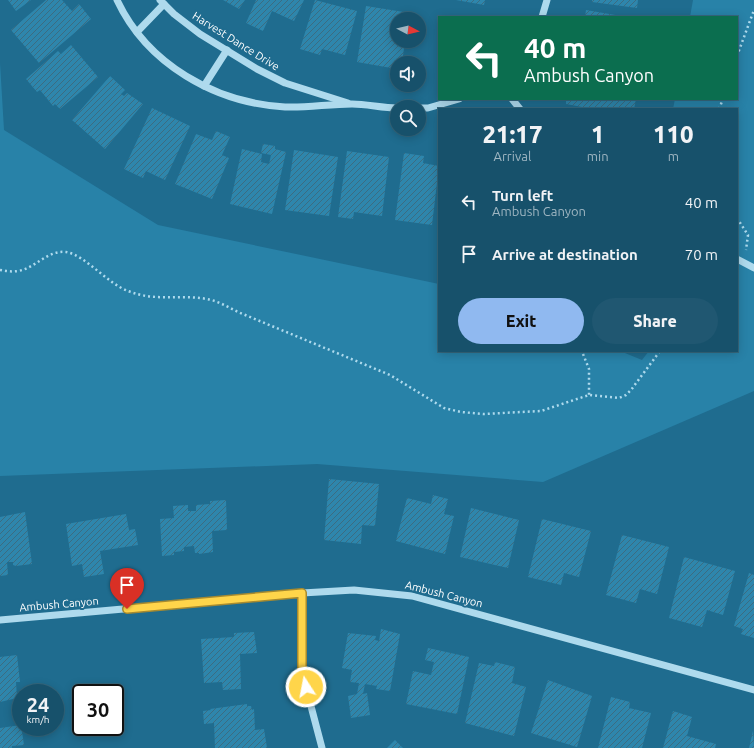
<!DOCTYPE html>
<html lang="en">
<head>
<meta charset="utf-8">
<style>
	body { margin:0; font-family:Ubuntu,sans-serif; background:#205771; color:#f1f3f6; height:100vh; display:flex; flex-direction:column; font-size:15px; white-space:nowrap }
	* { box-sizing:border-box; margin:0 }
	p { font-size:13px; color:#9eb5c1 }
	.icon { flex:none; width:22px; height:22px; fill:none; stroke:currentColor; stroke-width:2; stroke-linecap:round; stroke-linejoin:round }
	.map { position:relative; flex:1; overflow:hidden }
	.sheet { position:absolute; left:438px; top:108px; width:300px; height:244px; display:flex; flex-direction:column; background:#17516b; border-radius:0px; box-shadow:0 2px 10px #0003,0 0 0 1px #36687e }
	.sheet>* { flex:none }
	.banner { position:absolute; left:438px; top:16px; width:300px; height:84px; border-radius:0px; box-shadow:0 2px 10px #0003,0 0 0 1px #36687e; background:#0b6e4f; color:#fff; overflow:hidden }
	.needle { width:26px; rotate:97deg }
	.fabs { position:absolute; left:390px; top:12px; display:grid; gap:8px }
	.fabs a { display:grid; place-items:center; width:36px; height:36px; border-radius:50%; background:#17516b; box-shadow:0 2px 10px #0003,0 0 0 1px #36687e; font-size:20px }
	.speed { position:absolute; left:12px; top:684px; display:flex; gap:8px; font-size:20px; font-weight:700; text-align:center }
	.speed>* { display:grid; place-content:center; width:52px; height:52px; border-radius:50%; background:#17516b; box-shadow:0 2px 10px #0003,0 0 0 1px #36687e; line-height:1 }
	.speed small { font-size:10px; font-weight:400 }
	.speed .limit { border:2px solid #111; border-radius:6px; background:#fff; color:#111 }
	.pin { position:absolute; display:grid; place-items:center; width:34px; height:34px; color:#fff; margin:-41px -17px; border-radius:50% 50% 50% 0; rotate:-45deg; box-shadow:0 0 4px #0007 }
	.pin .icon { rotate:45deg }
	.me { position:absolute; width:44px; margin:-22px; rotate:349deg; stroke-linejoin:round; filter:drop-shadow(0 0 3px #0008) }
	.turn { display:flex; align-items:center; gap:14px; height:84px; padding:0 20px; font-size:18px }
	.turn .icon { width:52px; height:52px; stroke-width:2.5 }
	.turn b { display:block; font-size:28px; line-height:34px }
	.eta { display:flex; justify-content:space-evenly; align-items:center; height:68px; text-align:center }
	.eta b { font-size:24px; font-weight:800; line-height:28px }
	.primary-button { display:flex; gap:8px; margin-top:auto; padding:8px 20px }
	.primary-button a { flex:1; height:46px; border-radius:24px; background:#90b9f0; color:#111; font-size:16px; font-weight:800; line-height:46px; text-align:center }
	.primary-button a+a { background:#205771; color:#f1f3f6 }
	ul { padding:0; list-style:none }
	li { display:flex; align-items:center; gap:12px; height:52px; padding:0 20px }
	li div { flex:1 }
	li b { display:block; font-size:15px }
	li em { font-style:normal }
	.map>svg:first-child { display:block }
</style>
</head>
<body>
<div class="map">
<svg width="754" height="748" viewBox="0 0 754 748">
	<defs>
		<pattern id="building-hatch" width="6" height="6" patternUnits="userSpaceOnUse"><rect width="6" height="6" fill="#2e86ac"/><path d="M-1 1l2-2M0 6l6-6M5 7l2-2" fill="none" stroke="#3c6c81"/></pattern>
	</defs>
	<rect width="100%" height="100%" fill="#1f6c8f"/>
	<polygon fill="#2882a8" points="693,0 754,0 754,391 543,482 317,464 0,476 0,63 4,130 158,225 439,284 439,351 620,351 642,360 649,351 737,351 737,109 673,109 675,99 737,99 737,17 690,17"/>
	<g fill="url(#building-hatch)">
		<polygon points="8,0 31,0 16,11"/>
		<polygon points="46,0 62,0 72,11 79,4 91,19 39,63 11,30"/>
		<polygon points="223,0 245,0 239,9"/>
		<polygon points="256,0 304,0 294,21 272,11 263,31 246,23"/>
		<polygon points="315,0 357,11 345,55 322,49 320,55 300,49"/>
		<polygon points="456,0 485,0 484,5"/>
		<polygon points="592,0 638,0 637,8 592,2"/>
		<polygon points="366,6 410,13 409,19 397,19 397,41 405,41 402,63 397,63 397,69 357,62"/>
		<polygon points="586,10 621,16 621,17 585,17"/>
		<polygon points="71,45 98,77 60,109 55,104 53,106 40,90 37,92 26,79 58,51 61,54"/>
		<polygon points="110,76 125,90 121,94 124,96 127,93 143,104 105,149 72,120"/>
		<polygon points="566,99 636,99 634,109 582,107 566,104"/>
		<polygon points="152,108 190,126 165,180 146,171 143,178 124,169"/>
		<polygon points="216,131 230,137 222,155 229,158 212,199 175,184 196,134 212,140"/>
		<polygon points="263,144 275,146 275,149 286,152 272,214 230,204 242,149 262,154 261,162 269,164 271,155 261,153"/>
		<polygon points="294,150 338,157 329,216 285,210"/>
		<polygon points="347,151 389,157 382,216 354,212 353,219 338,217"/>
		<polygon points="404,153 424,156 423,163 439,166 432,225 395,220"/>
		<polygon points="329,479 379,484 375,526 362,525 361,544 324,540"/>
		<polygon points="433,495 448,499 444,514 454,516 445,554 396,541 407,498 431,504"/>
		<polygon points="226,500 227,530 212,531 213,552 199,554 199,553 195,553 194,546 184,547 184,551 174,552 174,555 162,556 160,519 174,518 173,506 188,505 188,511 196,511 196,505 210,504 210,501"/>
		<polygon points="471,508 519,520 508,568 460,557"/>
		<polygon points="25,512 32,564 16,566 13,565 13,562 7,562 8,575 0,576 0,517"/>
		<polygon points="126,514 129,530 135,529 138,545 100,551 104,574 84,577 82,564 72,566 66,524"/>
		<polygon points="542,519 591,531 579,577 564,573 561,585 528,577"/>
		<polygon points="622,535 669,547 657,594 640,589 636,603 606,595"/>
		<polygon points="684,557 735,571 723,615 707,610 702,627 669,618"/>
		<polygon points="749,573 754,575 754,638 741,634 743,629 734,626"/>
		<polygon points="381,629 400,634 390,691 376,689 377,686 365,684 363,694 367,693 370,715 351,718 348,696 357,694 359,683 350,682 352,670 342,668 348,633 376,636 375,640 379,641"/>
		<polygon points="254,632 257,653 240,654 241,689 223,690 222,682 204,683 201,639 234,637 234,633"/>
		<polygon points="428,648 469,657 457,714 406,704 413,671 431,675 434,662 425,660"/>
		<polygon points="17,655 20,682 16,682 17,698 0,702 0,657"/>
		<polygon points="495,662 515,667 512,683 526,687 514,736 465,723 479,663 494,666"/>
		<polygon points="548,680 592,696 577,747 531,733"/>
		<polygon points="611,697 630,702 629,708 651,713 642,748 598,748"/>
		<polygon points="247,704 247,706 251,706 252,710 254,709 255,730 264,729 267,748 215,748 214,723 204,724 203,711 211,710 210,709"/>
		<polygon points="673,711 692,717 687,736 716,744 715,748 663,748"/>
		<polygon points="21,725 24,745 12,746 12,748 0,748 0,728"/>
		<polygon points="753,731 754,748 749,748"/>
		<polygon points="395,740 403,748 387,748"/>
	</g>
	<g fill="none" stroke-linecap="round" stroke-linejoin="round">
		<g stroke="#aedaed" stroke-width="2.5" stroke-dasharray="2 3" stroke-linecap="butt">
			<polyline points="737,56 754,10"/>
			<polyline points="719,109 723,99"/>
			<polyline points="737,218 748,235 746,250"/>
			<path d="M0 270C6 271 12 272 18 271 36 268 47 250 66 252 85 255 108 284 128 291 156 302 179 294 207 299 218 301 228 307 238 312L390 375 444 408 461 412 483 414 541 411 589 395 619 398 626 395 631 390 660 351"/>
			<polyline points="583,354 589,369 589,395"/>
		</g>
		<g stroke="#aedaed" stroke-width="7">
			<path d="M117 0C147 64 215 103 285 107 307 108 329 104 352 104 367 104 382 108 397 108"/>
			<polyline points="160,0 174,14 200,34 257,69 285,83 348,103"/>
			<polyline points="542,17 547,0"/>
			<polyline points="137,32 164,4"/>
			<polyline points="204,86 227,50"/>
			<polyline points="512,99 520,109"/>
			<polyline points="419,108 428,108 459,99"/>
			<polyline points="737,259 754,268"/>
			<polyline points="302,593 302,672 322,748"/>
			<polyline points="0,620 302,593 354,590 412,596 754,690"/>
		</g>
	</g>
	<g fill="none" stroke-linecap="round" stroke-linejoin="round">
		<g stroke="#a68a30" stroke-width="10">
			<polyline id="route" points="127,609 302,593 302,672 306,687"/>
		</g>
		<use href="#route" stroke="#ffd54a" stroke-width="7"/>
	</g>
	<g text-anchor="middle" stroke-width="4" stroke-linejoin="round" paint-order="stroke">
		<g font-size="11" fill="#fff" stroke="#1f6c8f">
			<text transform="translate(236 41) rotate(32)" y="4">Harvest Dance Drive</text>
			<text transform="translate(444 594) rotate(14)" y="4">Ambush Canyon</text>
			<text transform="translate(59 604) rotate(-5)" y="4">Ambush Canyon</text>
		</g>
	</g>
</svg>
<div class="fabs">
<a><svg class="needle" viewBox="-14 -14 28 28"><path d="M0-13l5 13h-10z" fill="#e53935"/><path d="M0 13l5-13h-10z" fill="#9eb5c1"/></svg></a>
<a><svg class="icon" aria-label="sound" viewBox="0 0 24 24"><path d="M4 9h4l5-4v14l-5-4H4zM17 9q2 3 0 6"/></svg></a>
<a><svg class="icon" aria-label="search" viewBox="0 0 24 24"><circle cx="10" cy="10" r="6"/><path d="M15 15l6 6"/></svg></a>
</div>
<div class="speed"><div>24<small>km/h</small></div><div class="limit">30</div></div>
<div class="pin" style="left:127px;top:609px;background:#d93025"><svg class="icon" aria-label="arrive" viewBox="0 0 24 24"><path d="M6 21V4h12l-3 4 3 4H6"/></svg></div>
<svg class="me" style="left:306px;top:687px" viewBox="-20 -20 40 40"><circle r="17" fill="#ffd54a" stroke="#fff" stroke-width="3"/><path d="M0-11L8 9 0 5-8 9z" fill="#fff"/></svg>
<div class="banner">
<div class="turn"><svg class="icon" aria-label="left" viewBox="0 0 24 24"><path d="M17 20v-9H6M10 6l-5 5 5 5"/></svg><div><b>40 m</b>Ambush Canyon</div></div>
</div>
<section class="sheet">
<div class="eta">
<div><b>21:17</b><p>Arrival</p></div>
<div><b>1</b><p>min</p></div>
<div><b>110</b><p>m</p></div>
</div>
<ul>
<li><svg class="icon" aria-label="left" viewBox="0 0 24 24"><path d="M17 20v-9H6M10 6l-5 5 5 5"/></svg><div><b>Turn left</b><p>Ambush Canyon</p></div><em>40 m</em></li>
<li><svg class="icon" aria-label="arrive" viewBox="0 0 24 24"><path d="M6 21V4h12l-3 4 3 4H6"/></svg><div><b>Arrive at destination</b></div><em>70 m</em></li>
</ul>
<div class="primary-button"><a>Exit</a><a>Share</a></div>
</section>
</div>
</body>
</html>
